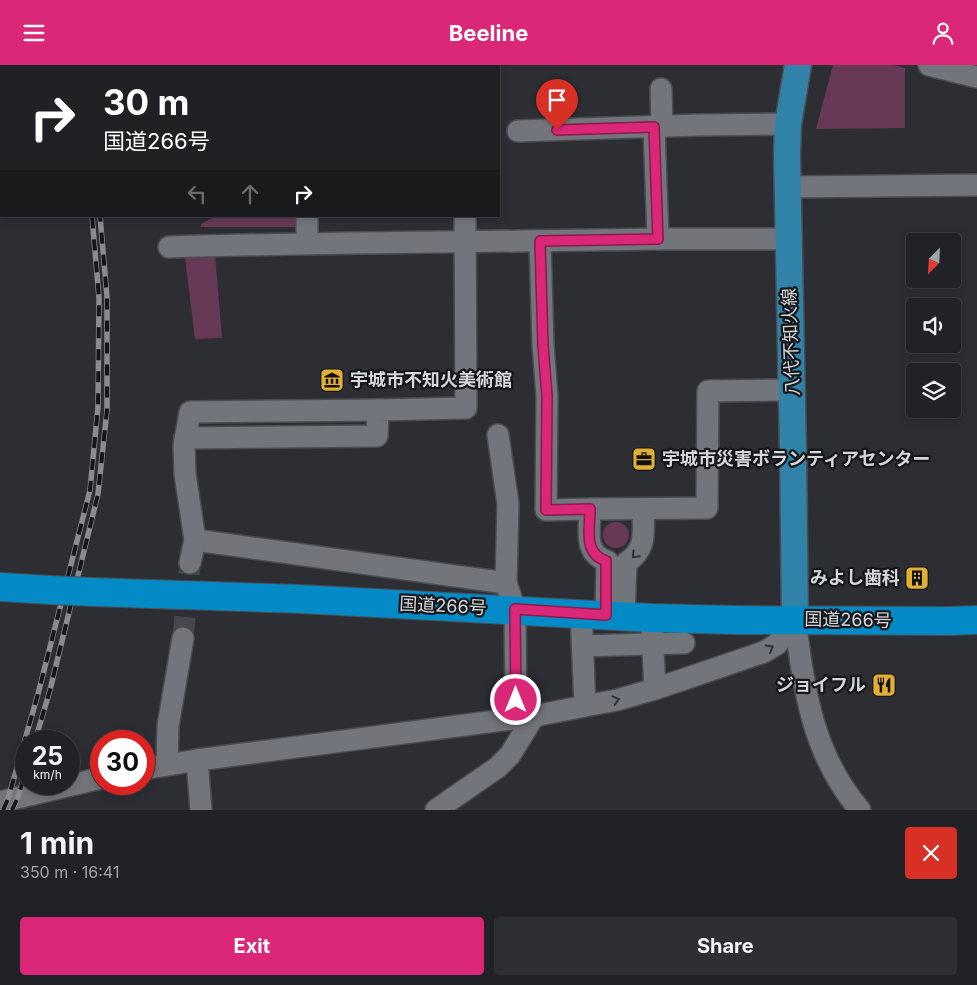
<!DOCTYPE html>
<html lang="en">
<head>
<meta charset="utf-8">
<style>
	body { margin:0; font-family:Inter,"Noto Sans JP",sans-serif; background:#2d2f33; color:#f1f3f6; height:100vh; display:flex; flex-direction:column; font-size:19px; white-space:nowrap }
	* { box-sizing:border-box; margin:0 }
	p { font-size:16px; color:#a2a4a7 }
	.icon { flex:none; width:28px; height:28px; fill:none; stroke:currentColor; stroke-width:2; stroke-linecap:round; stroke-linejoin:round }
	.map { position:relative; height:745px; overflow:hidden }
	.panel { display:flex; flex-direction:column; background:#212227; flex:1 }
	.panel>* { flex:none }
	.banner { position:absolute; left:0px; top:0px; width:500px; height:152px; box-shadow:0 2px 8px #0003,0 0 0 1px #3e3f44; background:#202124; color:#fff; overflow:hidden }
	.needle { width:32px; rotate:204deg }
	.fabs { position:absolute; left:906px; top:168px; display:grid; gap:10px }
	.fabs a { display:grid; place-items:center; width:55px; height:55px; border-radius:5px; background:#212227; box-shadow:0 2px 8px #0003,0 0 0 1px #3e3f44; font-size:25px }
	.speed { position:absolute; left:15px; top:665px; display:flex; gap:10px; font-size:25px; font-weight:700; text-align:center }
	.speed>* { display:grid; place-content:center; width:65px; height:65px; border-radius:50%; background:#212227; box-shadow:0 2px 8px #0003,0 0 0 1px #3e3f44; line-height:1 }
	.speed small { font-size:12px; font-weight:400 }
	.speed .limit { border:8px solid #d22; background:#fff; color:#111 }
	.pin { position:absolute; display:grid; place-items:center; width:42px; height:42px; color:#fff; margin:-51px -21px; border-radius:50% 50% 50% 0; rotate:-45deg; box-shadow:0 0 5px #0007 }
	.pin .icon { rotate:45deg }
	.me { position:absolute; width:55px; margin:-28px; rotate:0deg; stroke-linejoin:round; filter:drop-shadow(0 0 4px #0008) }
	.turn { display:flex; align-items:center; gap:18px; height:105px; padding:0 20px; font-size:22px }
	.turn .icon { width:65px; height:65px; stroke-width:2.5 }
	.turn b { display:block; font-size:35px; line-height:42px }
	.lanes { display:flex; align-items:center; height:48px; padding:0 20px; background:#0003; justify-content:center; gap:25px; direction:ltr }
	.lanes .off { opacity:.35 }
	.round { display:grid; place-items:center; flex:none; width:52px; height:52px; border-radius:5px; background:#2d2f33 }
	.headline { display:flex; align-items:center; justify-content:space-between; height:85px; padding:0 20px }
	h1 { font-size:30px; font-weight:700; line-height:38px }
	.action { display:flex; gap:10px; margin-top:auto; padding:10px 20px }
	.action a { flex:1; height:58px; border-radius:5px; background:#db2777; color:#fff; font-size:20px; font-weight:700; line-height:58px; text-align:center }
	.action a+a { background:#2d2f33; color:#f1f3f6 }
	header { display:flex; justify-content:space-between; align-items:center; height:65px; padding:0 20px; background:#db2777; color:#fff; font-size:22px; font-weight:700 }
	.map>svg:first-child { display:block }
</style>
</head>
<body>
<header><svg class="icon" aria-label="menu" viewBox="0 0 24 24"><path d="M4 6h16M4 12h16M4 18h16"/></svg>Beeline<svg class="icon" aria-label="person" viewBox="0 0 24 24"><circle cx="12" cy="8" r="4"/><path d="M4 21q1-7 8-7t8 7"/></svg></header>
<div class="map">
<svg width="977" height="745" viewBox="0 0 977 745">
	<rect width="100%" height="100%" fill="#2c2e34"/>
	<g fill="#673956">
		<polygon points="833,0 894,0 905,3 905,63 816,64"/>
		<polygon points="216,151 301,151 301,162 201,162 201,159"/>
		<polygon points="215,190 222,273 195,274 185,193"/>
		<circle cx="616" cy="470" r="13"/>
	</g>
	<polygon fill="#021b1d" points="0,0 355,0 1,1 0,100"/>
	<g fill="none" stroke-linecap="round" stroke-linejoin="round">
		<polyline stroke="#45474d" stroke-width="21" stroke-dasharray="21 11" stroke-linecap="butt" points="183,573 190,498"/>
		<g stroke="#4a4c50" stroke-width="24">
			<g id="minor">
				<polyline points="929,0 977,12"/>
				<polyline points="661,24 662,62"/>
				<polyline points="654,62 658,174 787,174"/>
				<polyline points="518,66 698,60 788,59"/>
				<polyline points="788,122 977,120"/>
				<polyline points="540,176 543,280 547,331 546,445 590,444"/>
				<polyline points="307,178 307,151"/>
				<path d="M169 182C332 177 495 177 658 174"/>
				<polyline points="498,370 508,439 506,518"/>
				<polyline points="185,373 377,371 378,345 466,343 465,151"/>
				<polyline points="195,475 506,518 515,544 516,653"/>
				<polyline points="190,498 195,475 185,409 184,381 190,347 378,345"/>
				<polyline points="581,548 585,641"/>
				<path d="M606 550 607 496C583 488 590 465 590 444L707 443 708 326 792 325"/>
				<path d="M624 551 626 498C648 483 643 467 643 444"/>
				<path d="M795 554C804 624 812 689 860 745"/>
				<polyline points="652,566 655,624"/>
				<polyline points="583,581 684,578"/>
				<polyline points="197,695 201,745"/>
				<polyline points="167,699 168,661 183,573"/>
				<polyline points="144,704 197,695 534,651 585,641 617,635 655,624 764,587 777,579 795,554"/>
				<polyline points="0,737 101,713"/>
				<polyline points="436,745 498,702 510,690 534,651"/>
			</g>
		</g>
		<g stroke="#4a4c50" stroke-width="29">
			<polyline id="major" points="795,554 793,387 787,89 788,59 798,0"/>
		</g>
		<g stroke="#4a4c50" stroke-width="30">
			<g id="highway">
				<polyline points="0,522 50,525"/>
				<polyline points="92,527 300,534 652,553 735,555 948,556 977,555"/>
			</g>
		</g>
		<use href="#minor" stroke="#73757c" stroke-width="21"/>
		<use href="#major" stroke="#3082a9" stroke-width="26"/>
		<use href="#highway" stroke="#038ac7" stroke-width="28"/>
		<g stroke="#8a8b90" stroke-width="5.5">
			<g id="rail">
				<polyline points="71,0 71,1"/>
				<polyline points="79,0 79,1"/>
				<polyline points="35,676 50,625 98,429 107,345 107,232 100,151"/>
				<polyline points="3,745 8,734 38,629 90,425 98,342 99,233 92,151"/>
				<polyline points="12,745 18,732 26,705"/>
			</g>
		</g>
		<use href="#rail" stroke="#151619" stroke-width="4" stroke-dasharray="11" stroke-linecap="butt"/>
		<g stroke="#4a4c50" stroke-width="30" stroke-linecap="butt">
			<polyline id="highway-bridge" points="50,525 92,527"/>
		</g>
		<use href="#highway-bridge" stroke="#038ac7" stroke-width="28"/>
	</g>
	<defs><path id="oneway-chevron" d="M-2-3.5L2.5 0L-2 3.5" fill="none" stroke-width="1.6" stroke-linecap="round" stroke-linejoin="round" transform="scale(1.25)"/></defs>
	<g stroke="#313237">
		<use href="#oneway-chevron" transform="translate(635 490) rotate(133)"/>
		<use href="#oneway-chevron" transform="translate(770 583) rotate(-30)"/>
		<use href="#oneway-chevron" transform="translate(616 635) rotate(-14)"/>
	</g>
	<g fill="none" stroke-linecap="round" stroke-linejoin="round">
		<g stroke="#8e194d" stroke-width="12">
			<path id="route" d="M516 635 515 544 606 550V496C583 488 590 465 590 444L546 445 547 331 543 280 540 176 658 174 654 62 557 65"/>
		</g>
		<use href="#route" stroke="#db2777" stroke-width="9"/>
	</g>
	<defs>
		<g id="museum-square" transform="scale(1.25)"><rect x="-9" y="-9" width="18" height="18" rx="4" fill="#e0af34" stroke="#151619"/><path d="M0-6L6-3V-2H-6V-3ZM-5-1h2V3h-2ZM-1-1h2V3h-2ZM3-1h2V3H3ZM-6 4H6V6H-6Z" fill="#111"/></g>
		<g id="office-square" transform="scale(1.25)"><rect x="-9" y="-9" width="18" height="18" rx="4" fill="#e0af34" stroke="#151619"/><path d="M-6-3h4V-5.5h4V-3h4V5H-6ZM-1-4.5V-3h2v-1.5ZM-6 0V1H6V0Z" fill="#111"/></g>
		<g id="building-square" transform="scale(1.25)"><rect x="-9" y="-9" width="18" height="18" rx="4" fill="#e0af34" stroke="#151619"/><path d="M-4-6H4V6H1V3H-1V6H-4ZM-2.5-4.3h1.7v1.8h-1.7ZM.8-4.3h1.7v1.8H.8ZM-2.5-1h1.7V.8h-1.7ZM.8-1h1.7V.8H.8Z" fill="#111"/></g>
		<g id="restaurant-square" transform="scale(1.25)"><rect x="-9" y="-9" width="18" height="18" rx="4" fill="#e0af34" stroke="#151619"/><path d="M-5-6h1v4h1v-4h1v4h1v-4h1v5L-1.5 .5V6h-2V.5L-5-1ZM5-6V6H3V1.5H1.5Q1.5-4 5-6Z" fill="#111"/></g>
	</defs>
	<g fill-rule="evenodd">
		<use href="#museum-square" x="332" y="315"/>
		<use href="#office-square" x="644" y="394"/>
		<use href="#building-square" x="917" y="513"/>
		<use href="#restaurant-square" x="884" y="620"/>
	</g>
	<g text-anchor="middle" stroke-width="4.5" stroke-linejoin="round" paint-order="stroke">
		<g font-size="18" fill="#d5d6da" stroke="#151619">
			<text transform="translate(791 277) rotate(-92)" y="6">八代不知火線</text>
			<text transform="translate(443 541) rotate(3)" y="6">国道266号</text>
			<text transform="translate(848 555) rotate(1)" y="6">国道266号</text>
		</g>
		<g font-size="18" font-weight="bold" fill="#d5d6da" stroke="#151619" text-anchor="start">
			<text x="350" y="321">宇城市不知火美術館</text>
			<text x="662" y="400">宇城市災害ボランティアセンター</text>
			<text x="900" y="519" text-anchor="end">みよし歯科</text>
			<text x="866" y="626" text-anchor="end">ジョイフル</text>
		</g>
	</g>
</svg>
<div class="fabs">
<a><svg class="needle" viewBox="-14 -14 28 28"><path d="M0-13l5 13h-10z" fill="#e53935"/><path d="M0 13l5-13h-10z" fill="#a2a4a7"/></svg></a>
<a><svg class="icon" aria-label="sound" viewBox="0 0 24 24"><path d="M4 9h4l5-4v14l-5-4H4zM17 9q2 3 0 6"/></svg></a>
<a><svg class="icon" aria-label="layers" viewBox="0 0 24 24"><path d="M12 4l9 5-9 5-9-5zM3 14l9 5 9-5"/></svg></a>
</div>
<div class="speed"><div>25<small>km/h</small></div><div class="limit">30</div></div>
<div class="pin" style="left:557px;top:65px;background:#d93025"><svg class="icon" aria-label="arrive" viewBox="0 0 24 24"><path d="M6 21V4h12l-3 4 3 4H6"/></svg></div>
<svg class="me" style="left:516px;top:635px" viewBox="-20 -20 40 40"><circle r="17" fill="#db2777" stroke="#fff" stroke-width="3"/><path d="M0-11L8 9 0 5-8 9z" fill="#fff"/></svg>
<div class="banner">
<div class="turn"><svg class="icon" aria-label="right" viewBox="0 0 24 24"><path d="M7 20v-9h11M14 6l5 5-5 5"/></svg><div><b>30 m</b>国道266号</div></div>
<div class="lanes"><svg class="icon off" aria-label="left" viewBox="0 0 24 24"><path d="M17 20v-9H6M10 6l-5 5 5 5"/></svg><svg class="icon off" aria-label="ahead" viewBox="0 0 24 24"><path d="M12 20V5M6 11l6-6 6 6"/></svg><svg class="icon" aria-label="right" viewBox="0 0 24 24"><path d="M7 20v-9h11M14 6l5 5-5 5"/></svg></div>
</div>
</div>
<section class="panel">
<div class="headline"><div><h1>1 min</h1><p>350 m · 16:41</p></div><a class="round" style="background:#d93025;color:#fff"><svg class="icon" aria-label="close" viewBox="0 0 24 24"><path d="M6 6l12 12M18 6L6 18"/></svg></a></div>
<div class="action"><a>Exit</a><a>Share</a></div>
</section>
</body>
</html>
